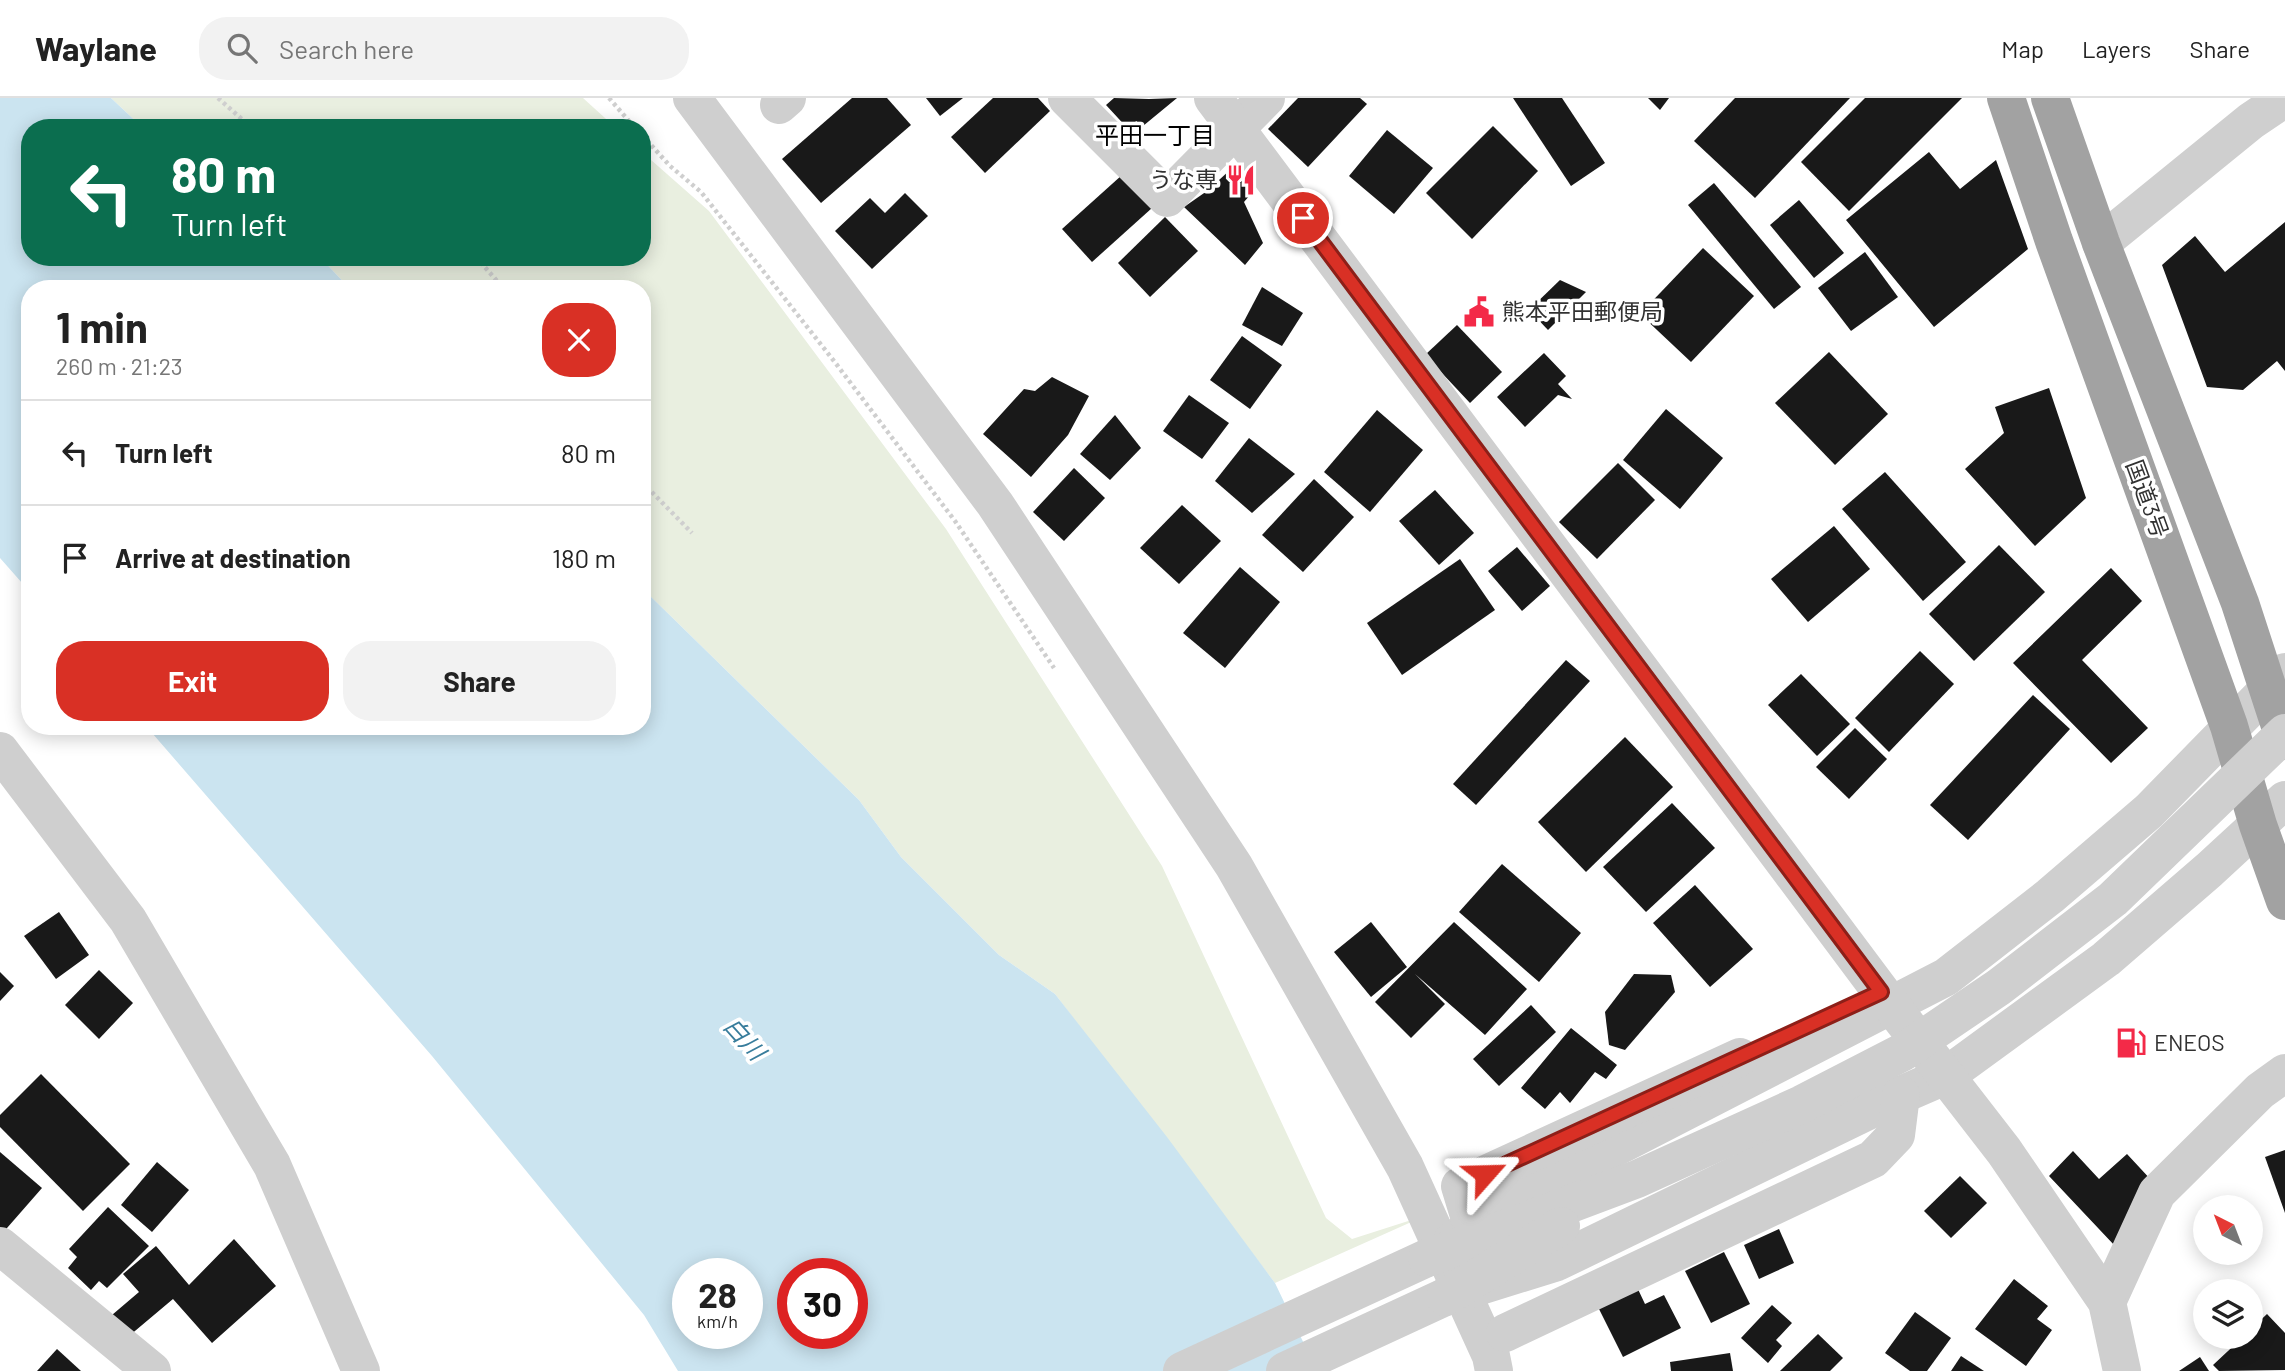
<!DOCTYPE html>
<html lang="en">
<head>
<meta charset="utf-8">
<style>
	body { margin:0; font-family:Barlow,"Noto Sans JP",sans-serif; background:#f2f2f2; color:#222; height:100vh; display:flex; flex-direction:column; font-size:26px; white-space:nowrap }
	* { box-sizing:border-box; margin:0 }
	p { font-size:23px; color:#767676 }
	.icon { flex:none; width:38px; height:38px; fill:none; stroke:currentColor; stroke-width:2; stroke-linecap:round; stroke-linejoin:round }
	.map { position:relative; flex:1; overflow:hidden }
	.panel { position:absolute; left:21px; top:182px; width:630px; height:455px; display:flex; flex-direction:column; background:#fff; border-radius:28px; box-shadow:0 4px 18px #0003 }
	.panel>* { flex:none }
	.banner { position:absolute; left:21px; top:21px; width:630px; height:147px; border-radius:28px; box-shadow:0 4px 18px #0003; background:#0b6e4f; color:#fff; overflow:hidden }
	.needle { width:46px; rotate:318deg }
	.buttons { position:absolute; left:2193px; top:1097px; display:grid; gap:14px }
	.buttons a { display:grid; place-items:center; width:70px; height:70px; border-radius:50%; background:#fff; box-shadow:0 4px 18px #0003; font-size:35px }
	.speed { position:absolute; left:672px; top:1160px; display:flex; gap:14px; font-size:35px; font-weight:700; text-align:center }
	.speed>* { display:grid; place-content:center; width:91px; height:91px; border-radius:50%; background:#fff; box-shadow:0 4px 18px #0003; line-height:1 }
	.speed small { font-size:18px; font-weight:400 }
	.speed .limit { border:10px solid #d22; background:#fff; color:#111 }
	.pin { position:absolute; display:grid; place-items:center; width:60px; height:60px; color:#fff; margin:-30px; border:4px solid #fff; border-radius:50%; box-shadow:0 2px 7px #0007 }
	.me { position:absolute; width:77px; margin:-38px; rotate:65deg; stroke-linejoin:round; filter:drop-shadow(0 0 5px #0008) }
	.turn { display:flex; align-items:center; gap:24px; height:147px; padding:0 35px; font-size:32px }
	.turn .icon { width:91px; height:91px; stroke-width:2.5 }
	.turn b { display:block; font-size:49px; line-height:60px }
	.round { display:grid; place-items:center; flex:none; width:74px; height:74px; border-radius:28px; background:#f2f2f2 }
	.head { display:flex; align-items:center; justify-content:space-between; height:119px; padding:0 35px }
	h1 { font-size:42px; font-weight:700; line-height:52px }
	.button { display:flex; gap:14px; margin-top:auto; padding:14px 35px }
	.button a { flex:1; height:80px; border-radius:28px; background:#d93025; color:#fff; font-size:28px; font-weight:700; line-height:80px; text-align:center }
	.button a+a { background:#f2f2f2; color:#222 }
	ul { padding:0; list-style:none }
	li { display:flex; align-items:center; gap:21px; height:105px; padding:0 35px; border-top:2px solid #e0e0e0 }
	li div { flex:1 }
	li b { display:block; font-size:26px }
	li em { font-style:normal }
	header { display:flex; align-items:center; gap:42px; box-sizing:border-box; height:98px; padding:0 35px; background:#fff; border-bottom:2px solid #e0e0e0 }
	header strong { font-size:33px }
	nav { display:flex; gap:38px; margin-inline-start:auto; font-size:24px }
	.search { width:490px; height:63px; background:#f2f2f2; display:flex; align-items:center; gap:18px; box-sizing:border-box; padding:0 24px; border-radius:28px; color:#767676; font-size:26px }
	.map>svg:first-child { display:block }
</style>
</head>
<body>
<header>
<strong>Waylane</strong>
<div class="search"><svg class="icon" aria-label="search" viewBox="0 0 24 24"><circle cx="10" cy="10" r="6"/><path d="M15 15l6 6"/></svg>Search here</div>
<nav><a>Map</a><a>Layers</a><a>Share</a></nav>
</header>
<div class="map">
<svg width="2285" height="1273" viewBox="0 0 2285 1273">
	<rect width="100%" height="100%" fill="#fff"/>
	<g fill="#e9efe0">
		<polygon points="111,0 583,0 616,30 143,30"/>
		<polygon points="642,54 709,113 946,431 1162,768 1326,1120 1352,1141 1427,1117 1275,1185 1055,896 999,857 901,759 859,702 642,490 642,191 350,191 320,159 642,159"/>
	</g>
	<g fill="#cbe4f0" fill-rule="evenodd">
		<polygon points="0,0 111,0 143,30 30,30 30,159 320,159 350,191 30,191 30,494 0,460"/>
		<path d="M642 490 859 702 901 759 999 857 1055 896 1167 1039 1275 1185 1317 1273H678L644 1217 432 958 146 628H642ZM688 1176H747V1236H688ZM793 1176H852V1236H793Z"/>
	</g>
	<g fill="#191919">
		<polygon points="852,0 887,0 911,27 821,105 782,61"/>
		<polygon points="926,0 963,0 940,18"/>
		<polygon points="993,0 1038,0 1050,13 985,75 951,39"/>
		<polygon points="1114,0 1149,1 1177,0 1143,28 1136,23 1130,33 1106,7"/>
		<polygon points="1298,0 1360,0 1367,6 1308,69 1268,31"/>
		<polygon points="1513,0 1562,0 1605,65 1571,88"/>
		<polygon points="1648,0 1669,0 1660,12"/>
		<polygon points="1735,0 1850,0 1755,100 1694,43"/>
		<polygon points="1865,0 1962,0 1849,113 1801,64"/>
		<polygon points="1493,28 1538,73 1472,141 1426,95"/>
		<polygon points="1387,32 1433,70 1394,116 1349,78"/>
		<polygon points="1929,54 1960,91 1996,62 2028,151 1934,229 1846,122"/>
		<polygon points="1242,61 1256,90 1244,104 1263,145 1245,167 1184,109 1207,93"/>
		<polygon points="1122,77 1152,110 1092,164 1062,131"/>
		<polygon points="1714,85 1801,189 1774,211 1688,107"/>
		<polygon points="905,95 928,118 872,171 835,133 870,100 885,115"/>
		<polygon points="1799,102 1844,155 1814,180 1770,127"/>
		<polygon points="1165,119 1198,153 1150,199 1118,165"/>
		<polygon points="2285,124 2285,273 2277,263 2243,292 2207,289 2162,167 2195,138 2225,174"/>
		<polygon points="1703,150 1754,198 1691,264 1640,216"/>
		<polygon points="1865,154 1898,199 1851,233 1818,190"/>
		<polygon points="1560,182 1586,194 1548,232 1529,212"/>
		<polygon points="1262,189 1303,215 1282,248 1242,227"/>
		<polygon points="1457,227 1502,274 1470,305 1425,257"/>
		<polygon points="1242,238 1282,267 1250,311 1210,282"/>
		<polygon points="1829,254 1888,316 1835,367 1775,305"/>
		<polygon points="1544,255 1566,278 1558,286 1572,301 1558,297 1525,329 1497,299"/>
		<polygon points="1052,279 1089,298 1068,337 1031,379 983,336 1024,291 1035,293"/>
		<polygon points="2049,290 2086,400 2035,448 1965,371 2004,335 1995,309"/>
		<polygon points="1189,297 1229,325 1202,361 1163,333"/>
		<polygon points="1666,311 1723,360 1680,411 1623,362"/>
		<polygon points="1377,312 1423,352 1370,414 1324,374"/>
		<polygon points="1115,317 1141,350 1110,382 1080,356"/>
		<polygon points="1249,340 1295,376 1252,415 1215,383"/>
		<polygon points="1618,365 1655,402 1597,461 1559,424"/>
		<polygon points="1074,370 1105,400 1064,443 1033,414"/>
		<polygon points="1885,374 1966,464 1923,503 1842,411"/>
		<polygon points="1314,381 1354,419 1303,474 1262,437"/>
		<polygon points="1435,392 1474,435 1439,467 1399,423"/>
		<polygon points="1182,407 1221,443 1179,486 1140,450"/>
		<polygon points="1834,428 1870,471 1808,524 1771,481"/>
		<polygon points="1999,447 2045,494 1974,563 1929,516"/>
		<polygon points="1517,449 1550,488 1522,513 1488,473"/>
		<polygon points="1460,461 1495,512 1402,577 1367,525"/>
		<polygon points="1240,469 1280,504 1225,570 1183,535"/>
		<polygon points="2111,470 2142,503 2082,562 2148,630 2111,665 2013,565"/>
		<polygon points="1920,553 1954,586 1889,654 1855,620"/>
		<polygon points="1566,562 1590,583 1476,707 1453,686"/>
		<polygon points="1801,576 1850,626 1817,658 1768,607"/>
		<polygon points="2033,597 2070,631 1968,742 1930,707"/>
		<polygon points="1855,630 1887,661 1849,701 1816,669"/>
		<polygon points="1625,639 1673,689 1586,774 1538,724"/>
		<polygon points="1672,705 1715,750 1646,814 1603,769"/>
		<polygon points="1502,766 1581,835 1539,884 1459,814"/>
		<polygon points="1695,787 1753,851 1710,889 1653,825"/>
		<polygon points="59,814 89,857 56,881 24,838"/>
		<polygon points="1371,824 1407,869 1371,899 1334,854"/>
		<polygon points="1454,824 1527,891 1485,937 1415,876 1445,906 1411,940 1375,904"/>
		<polygon points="99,872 133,905 99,941 65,907"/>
		<polygon points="0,874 14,888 0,903"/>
		<polygon points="1634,876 1671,877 1675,894 1625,952 1609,947 1605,914"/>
		<polygon points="1531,907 1556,934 1499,988 1473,961"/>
		<polygon points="1571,930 1617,967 1606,981 1595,974 1570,1005 1560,994 1545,1011 1521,990"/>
		<polygon points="41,976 130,1066 83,1113 0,1029 0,1017"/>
		<polygon points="2285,1052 2285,1115 2265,1059"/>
		<polygon points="2073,1053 2099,1081 2127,1056 2153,1084 2115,1148 2049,1078"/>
		<polygon points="0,1054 42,1090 0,1138"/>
		<polygon points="157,1064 189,1092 152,1134 121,1107"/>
		<polygon points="1960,1078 1987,1105 1951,1140 1924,1113"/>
		<polygon points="108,1109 149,1148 107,1190 99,1183 91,1192 68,1170 77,1159 69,1151"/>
		<polygon points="1779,1131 1794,1165 1759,1181 1744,1147"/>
		<polygon points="234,1141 276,1188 212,1245 173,1201 129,1238 112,1217 139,1194 123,1176 156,1148 189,1187"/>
		<polygon points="1724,1154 1750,1206 1711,1225 1685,1173"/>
		<polygon points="2014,1181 2048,1208 2037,1221 2052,1232 2026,1268 1975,1231"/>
		<polygon points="1636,1187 1645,1206 1664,1197 1681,1230 1623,1259 1597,1207"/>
		<polygon points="1772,1207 1792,1225 1776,1242 1782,1248 1768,1265 1741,1240"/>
		<polygon points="1915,1214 1951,1240 1927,1273 1910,1273 1885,1255"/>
		<polygon points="2267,1216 2285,1235 2285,1272 2219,1273 2213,1267 2243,1239 2250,1239 2250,1232"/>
		<polygon points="1818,1236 1843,1260 1830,1273 1780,1273"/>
		<polygon points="57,1251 81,1273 37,1273"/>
		<polygon points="1730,1255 1733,1273 1671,1273 1670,1264"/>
		<polygon points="1961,1258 1984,1273 1951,1273"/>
		<polygon points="2200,1259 2209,1273 2179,1273"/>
	</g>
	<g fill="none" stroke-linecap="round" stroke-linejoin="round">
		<g stroke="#cfcfcf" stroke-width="4.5" stroke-dasharray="3.5 3.5" stroke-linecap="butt">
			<polyline points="218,0 252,30"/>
			<polyline points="609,0 635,30"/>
			<polyline points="642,37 670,68 701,94 837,267 955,423 1054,570"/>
			<polyline points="476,159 504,191"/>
			<polyline points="642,384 692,435"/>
		</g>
		<g stroke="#cfcfcf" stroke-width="38">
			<polyline points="692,0 995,406 1234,768 1405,1069 1491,1258 1494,1273"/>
			<polyline points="1067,0 1167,100 1266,0"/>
			<polyline points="779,7 787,0"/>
			<polyline points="2101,145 2251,23 2285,0"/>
			<polyline points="0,653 128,822 272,1067 361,1273"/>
			<polyline points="1453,1142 1517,1100 1946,879 2050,798 2149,713 2285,574"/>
			<polyline points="0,1148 152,1273"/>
			<polyline points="1480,1154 1460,1088 1740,959"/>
			<polyline points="1470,1191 1557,1164 1901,997 1947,977 2106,861 2209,772 2285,702"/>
			<polyline points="2107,1204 2157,1095 2260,993 2285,975"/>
			<polyline points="1505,1235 1873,1061 1896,1037 1901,997"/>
		</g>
		<g stroke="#cfcfcf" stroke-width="38">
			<polyline points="1213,0 1891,907 2004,1053 2107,1204 2122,1273"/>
			<polyline points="1182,1273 1427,1160"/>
			<polyline points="1285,1273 1445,1199"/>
		</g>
		<g stroke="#a2a2a2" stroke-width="38">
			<polyline points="2006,0 2054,143 2229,628 2258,727 2285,803"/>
			<polyline points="2050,0 2101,145 2240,505 2285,643"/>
		</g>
		<g stroke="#cfcfcf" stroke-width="38">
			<polyline points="1427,1160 1637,1081 1802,1006 1903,954 1999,889 2113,801 2285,635"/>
			<polyline points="1445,1199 1561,1128"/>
		</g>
	</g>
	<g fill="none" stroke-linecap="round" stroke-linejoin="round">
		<g stroke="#8d1f18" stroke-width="18">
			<polyline id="route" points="1303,120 1881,894 1485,1076"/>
		</g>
		<use href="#route" stroke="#d93025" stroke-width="12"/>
	</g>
	<defs>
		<g id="restaurant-bare" transform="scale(2.415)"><path d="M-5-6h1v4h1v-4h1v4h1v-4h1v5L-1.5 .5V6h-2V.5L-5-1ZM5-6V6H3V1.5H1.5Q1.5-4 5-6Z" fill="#f32a48" stroke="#fff" stroke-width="2.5" paint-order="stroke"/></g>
		<g id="civic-bare" transform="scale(2.415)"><path d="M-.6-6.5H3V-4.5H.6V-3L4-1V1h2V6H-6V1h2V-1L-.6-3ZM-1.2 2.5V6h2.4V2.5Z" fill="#f32a48" stroke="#fff" stroke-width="2.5" paint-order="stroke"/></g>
		<g id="fuel-bare" transform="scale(2.415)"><path d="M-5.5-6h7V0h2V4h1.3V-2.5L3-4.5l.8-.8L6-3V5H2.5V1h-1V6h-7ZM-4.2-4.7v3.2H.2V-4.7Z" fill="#f32a48" stroke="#fff" stroke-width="2.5" paint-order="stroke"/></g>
	</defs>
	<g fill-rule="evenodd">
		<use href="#restaurant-bare" x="1241" y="82"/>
		<use href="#civic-bare" x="1479" y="214"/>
		<use href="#fuel-bare" x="2131" y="945"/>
	</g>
	<g text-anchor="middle" stroke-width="7" stroke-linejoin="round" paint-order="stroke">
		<g font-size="23" fill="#323232" stroke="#fff" text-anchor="start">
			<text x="1218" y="90" text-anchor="end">うな専</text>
			<text x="1502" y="222">熊本平田郵便局</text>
			<text x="2154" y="953">ENEOS</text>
		</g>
		<g font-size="23" fill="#323232" stroke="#fff">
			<text transform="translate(2147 401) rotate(70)" y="8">国道3号</text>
		</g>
		<g font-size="24" fill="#000" stroke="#fff">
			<text x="1155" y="46">平田一丁目</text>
		</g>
		<g font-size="24" font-style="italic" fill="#387d9c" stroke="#fff">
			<text transform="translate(744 941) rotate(48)" y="8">白川</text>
		</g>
	</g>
</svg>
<div class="buttons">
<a><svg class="needle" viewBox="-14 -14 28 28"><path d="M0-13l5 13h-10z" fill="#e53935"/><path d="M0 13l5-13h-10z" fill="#767676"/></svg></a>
<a><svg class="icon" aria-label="layers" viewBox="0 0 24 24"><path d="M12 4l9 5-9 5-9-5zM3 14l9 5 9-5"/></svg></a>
</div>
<div class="speed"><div>28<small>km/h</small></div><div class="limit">30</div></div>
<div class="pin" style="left:1303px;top:120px;background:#d93025"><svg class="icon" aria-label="arrive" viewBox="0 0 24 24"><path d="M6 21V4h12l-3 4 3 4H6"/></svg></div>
<svg class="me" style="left:1485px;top:1076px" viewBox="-20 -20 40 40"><path d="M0-17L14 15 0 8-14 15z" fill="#d93025" stroke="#fff" stroke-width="4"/></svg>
<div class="banner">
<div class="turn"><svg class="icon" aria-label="left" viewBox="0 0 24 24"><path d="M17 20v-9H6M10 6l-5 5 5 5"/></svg><div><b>80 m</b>Turn left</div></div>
</div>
<section class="panel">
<div class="head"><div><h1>1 min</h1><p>260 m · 21:23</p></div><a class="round" style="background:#d93025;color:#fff"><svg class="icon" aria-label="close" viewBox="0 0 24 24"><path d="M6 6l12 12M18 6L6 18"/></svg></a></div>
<ul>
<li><svg class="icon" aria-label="left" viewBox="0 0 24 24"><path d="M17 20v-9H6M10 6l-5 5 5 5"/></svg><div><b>Turn left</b></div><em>80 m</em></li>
<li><svg class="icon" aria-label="arrive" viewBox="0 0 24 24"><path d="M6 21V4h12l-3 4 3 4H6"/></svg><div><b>Arrive at destination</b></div><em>180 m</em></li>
</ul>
<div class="button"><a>Exit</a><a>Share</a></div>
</section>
</div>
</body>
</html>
